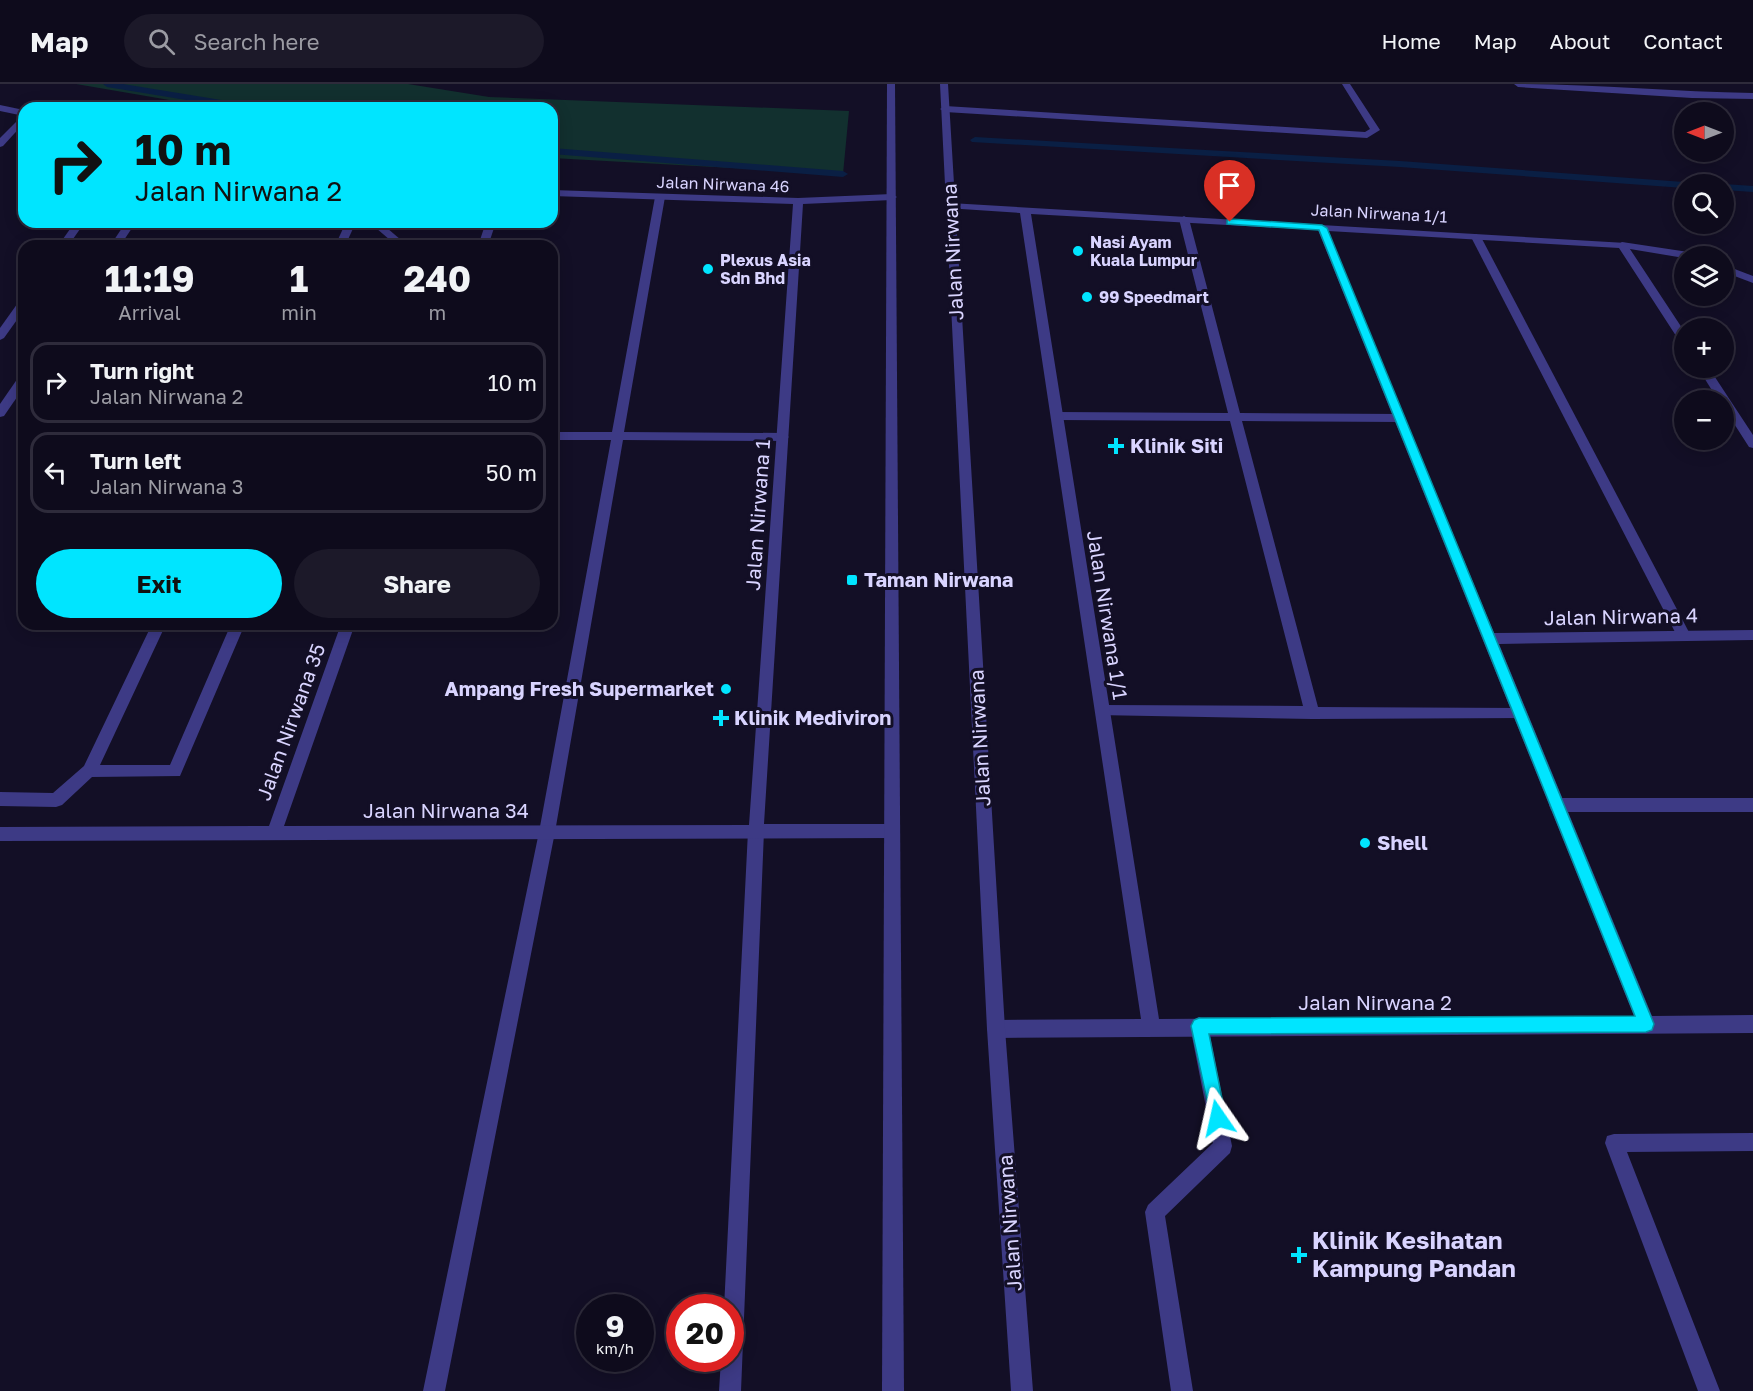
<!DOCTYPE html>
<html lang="en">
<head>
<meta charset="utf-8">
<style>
	body { margin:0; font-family:"Golos Text",sans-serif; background:#1c1929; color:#f1f3f6; height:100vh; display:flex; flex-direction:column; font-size:22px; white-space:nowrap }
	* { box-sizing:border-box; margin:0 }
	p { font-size:20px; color:#9b9ba3 }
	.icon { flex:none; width:33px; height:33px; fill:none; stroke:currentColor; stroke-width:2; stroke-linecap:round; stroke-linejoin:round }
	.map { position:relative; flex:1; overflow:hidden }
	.details { position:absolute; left:18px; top:156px; width:540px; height:390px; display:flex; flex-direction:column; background:#0e0b1c; border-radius:18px; box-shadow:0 3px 15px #0003,0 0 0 2px #2e2b3b }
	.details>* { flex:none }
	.top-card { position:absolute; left:18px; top:18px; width:540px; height:126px; border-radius:18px; box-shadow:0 3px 15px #0003,0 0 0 2px #2e2b3b; background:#00e5ff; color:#111; overflow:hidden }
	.needle { width:39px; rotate:270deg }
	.controls { position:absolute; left:1674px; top:18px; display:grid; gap:12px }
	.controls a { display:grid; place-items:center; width:60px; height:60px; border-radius:50%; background:#0e0b1c; box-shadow:0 3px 15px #0003,0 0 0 2px #2e2b3b; font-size:30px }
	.speed { position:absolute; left:576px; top:1210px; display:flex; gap:12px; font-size:30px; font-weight:700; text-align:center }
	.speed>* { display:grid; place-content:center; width:78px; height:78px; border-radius:50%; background:#0e0b1c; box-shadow:0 3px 15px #0003,0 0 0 2px #2e2b3b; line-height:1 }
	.speed small { font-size:15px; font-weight:400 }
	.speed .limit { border:9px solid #d22; background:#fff; color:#111 }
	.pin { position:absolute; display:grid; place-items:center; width:51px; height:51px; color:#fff; margin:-62px -26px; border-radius:50% 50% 50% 0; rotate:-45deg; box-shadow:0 0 6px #0007 }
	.pin .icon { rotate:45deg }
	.me { position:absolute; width:66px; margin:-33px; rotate:349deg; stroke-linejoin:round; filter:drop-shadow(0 0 4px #0008) }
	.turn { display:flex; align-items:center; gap:21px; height:126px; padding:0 18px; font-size:27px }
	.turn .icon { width:78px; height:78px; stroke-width:2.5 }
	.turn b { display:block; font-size:42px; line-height:51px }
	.eta { display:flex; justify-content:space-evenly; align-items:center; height:102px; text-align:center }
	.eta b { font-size:36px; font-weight:700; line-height:42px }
	.action { display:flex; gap:12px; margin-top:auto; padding:12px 18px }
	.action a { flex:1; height:69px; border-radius:36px; background:#00e5ff; color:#111; font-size:24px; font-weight:700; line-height:69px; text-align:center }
	.action a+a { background:#1c1929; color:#f1f3f6 }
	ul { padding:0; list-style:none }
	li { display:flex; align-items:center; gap:18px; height:81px; margin:0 12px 9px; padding:0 6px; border:3px solid #2e2b3b; border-radius:18px }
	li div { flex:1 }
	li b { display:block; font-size:22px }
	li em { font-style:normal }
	header { display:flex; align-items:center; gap:36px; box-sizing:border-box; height:84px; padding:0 30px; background:#0e0b1c; border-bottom:2px solid #2e2b3b }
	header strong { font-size:28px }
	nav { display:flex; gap:33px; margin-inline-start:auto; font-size:21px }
	.search { width:420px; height:54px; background:#1c1929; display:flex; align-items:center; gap:15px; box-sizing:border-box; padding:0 21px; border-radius:33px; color:#9b9ba3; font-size:22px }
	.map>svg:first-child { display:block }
</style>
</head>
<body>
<header>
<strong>Map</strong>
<div class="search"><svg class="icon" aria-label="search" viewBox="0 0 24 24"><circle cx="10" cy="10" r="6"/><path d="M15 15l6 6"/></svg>Search here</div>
<nav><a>Home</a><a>Map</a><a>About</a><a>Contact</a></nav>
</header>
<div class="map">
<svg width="1753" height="1307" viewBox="0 0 1753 1307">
	<rect width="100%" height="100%" fill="#130f26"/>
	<polygon fill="#12302f" points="76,0 408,0 489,13 849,27 843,90 552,74 552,24 216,24"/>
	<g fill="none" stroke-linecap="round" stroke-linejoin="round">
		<g fill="#0a1f44" fill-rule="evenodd">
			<polygon points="103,0 123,0 252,21 257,24 235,24 107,3"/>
			<polygon points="975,53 1400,77 1684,98 1689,100 1684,100 1684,104 1400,83 972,58 970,56"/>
			<polygon points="552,64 843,87 848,90 843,93 552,70"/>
			<polygon points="1722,100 1724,100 1753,102 1753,108 1724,106"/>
		</g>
		<g fill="#3d3a85" fill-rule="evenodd">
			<polygon points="1342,0 1350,0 1380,46 1367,54 945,28 940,25 945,22 1365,48 1370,45"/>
			<polygon points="24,30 24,39 3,62 0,63 0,54"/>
			<polygon points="660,110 665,113 624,348 783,349 789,353 783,357 623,356 555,748 445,1307 423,1307 539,748 611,356 552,356 552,348 612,348 655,113"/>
			<polygon points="1184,132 1189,135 1240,329 1400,330 1406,334 1400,338 1242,337 1318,623 1520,624 1525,626 1527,630 1525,634 1312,635 1097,631 1095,627 1097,623 1102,621 1303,622 1230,337 1057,336 1051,332 1057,328 1228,329 1179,135"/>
			<polygon points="126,138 136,138 120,162 110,162"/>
			<polygon points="346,138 356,138 345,162 335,162"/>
			<polygon points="369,138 380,138 408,162 397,162"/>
			<polygon points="1476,150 1481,153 1691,552 1689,556 1684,557 1677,552 1471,153"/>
			<polygon points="1622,158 1695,169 1700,172 1684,174 1618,163 1617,161"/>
			<polygon points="1724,181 1753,192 1753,199 1724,188"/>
			<polygon points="24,290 24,303 4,332 0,333 0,320 20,291"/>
			<polygon points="152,540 166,540 100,681 170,681 231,540 245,540 180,692 92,693 62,721 56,723 0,722 0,708 53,709 84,682"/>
			<polygon points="1557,714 1753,714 1753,728 1557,728 1551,726 1549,721 1551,716"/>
			<polygon points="756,740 762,742 764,747 741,1307 719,1307 721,1275 730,1275 730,1224 724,1224 748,747 750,742"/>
			<polygon points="1199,933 1205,936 1208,942 1232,1062 1230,1069 1165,1132 1193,1307 1171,1307 1145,1128 1148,1121 1213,1059 1190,942 1193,936"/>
			<polygon points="1753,1049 1753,1067 1627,1068 1720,1307 1698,1307 1605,1059 1607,1052 1614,1050"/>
		</g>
		<g fill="#3d3a85" fill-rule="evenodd">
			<path d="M1514 0C1593 0 1673 8 1753 9V15L1692 14 1518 3Z"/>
			<polygon points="0,21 24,26 24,32 0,27"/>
			<polygon points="552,106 798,114 892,110 897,113 892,116 803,120 764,740 892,740 898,742 900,747 898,752 892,754 0,757 0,743 269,742 341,540 355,540 284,742 749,741 793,120 552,112"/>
			<path d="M950 119 1626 159 1684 247V258H1680L1619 164 1328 147 1494 549 1753 546V556L1499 560 1652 932 1753 931V949L996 954 990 951 987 945 990 939 996 936 1141 935 1020 129 946 124 945 122ZM1031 130 1318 146 1634 932 1159 935Z"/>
			<polygon points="75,138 85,138 68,162 58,162"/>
			<polygon points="486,138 496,138 488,162 478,162"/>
			<polygon points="24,215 24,226 4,254 0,256 0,244 20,216"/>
			<polygon points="1698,284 1709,284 1753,351 1753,364 1749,363 1724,324 1724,316 1718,316"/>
		</g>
		<g fill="#3d3a85" fill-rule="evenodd">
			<polygon points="887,0 895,0 904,1307 882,1307"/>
			<polygon points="940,0 948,0 1005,945 1033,1307 1011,1307 987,945"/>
		</g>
	</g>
	<polygon fill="#00e5ff" stroke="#0095a6" stroke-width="1.5" points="1230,135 1322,141 1327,144 1654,940 1652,946 1646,948 1209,950 1226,1034 1224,1039 1218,1042 1212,1039 1191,942 1194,936 1199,934 1635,932 1319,146 1227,140 1227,136"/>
	<g fill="#00e5ff" stroke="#130f26" stroke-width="2">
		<circle cx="1078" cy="167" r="6"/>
		<circle cx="708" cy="185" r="6"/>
		<circle cx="1087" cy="213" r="6"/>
		<path d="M1113 353h6v6h6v6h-6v6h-6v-6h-6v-6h6z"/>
		<rect x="846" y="490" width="12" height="12" rx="3"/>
		<circle cx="726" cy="605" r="6"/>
		<path d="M718 625h6v6h6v6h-6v6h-6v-6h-6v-6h6z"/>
		<circle cx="1365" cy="759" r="6"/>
		<path d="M1296 1162h6v6h6v6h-6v6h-6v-6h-6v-6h6z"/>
	</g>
	<g text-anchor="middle" stroke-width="6" stroke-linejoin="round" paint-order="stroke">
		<g font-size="16" fill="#d9d4ff" stroke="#130f26">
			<text transform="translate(723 100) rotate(2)" y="6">Jalan Nirwana 46</text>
			<text transform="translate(1379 129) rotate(3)" y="6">Jalan Nirwana 1/1</text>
		</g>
		<g font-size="16" font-weight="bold" fill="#d9d4ff" stroke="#130f26" text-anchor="start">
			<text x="1090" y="164">Nasi Ayam<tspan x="1090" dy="18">Kuala Lumpur</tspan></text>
			<text x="720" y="182">Plexus Asia<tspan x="720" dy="18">Sdn Bhd</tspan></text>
			<text x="1099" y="219">99 Speedmart</text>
		</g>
		<g font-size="20" fill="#d9d4ff" stroke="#130f26">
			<text transform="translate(953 168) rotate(-93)" y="7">Jalan Nirwana</text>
			<text transform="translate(758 431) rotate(-86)" y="7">Jalan Nirwana 1</text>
			<text transform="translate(1107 531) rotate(81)" y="7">Jalan Nirwana 1/1</text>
			<text transform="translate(1621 533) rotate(-1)" y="7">Jalan Nirwana 4</text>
			<text transform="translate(291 638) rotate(-70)" y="7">Jalan Nirwana 35</text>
			<text transform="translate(980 654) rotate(-93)" y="7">Jalan Nirwana</text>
			<text x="446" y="734">Jalan Nirwana 34</text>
			<text x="1375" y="926">Jalan Nirwana 2</text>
			<text transform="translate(1010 1139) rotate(-94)" y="7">Jalan Nirwana</text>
		</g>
		<g font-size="20" font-weight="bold" fill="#d9d4ff" stroke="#130f26" text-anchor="start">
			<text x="1130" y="369">Klinik Siti</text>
			<text x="864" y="503">Taman Nirwana</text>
			<text x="714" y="612" text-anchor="end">Ampang Fresh Supermarket</text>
			<text x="734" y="641">Klinik Mediviron</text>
			<text x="1377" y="766">Shell</text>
		</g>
		<g font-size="24" font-weight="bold" fill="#d9d4ff" stroke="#130f26" text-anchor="start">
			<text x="1312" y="1165">Klinik Kesihatan<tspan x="1312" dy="28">Kampung Pandan</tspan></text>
		</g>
	</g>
</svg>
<div class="controls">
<a><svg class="needle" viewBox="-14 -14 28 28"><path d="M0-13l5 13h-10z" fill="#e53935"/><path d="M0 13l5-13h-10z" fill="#9b9ba3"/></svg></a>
<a><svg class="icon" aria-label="search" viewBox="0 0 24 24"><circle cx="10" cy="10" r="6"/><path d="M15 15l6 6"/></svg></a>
<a><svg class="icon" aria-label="layers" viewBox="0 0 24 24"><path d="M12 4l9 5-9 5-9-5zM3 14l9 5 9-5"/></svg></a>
<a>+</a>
<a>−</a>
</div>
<div class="speed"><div>9<small>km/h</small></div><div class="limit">20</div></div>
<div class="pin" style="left:1230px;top:138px;background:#d93025"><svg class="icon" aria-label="arrive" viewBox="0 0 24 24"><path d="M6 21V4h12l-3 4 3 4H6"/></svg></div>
<svg class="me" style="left:1218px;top:1034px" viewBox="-20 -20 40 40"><path d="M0-17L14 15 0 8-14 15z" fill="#00e5ff" stroke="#fff" stroke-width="4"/></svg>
<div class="top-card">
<div class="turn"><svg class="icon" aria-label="right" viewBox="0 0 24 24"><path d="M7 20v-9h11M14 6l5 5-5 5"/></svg><div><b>10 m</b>Jalan Nirwana 2</div></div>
</div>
<section class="details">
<div class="eta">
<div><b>11:19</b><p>Arrival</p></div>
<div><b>1</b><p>min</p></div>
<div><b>240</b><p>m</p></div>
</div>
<ul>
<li><svg class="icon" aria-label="right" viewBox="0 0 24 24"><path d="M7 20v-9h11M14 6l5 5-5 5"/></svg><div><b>Turn right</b><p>Jalan Nirwana 2</p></div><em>10 m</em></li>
<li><svg class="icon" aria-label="left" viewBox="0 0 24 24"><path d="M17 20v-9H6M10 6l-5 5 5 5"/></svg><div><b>Turn left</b><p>Jalan Nirwana 3</p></div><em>50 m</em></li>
</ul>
<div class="action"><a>Exit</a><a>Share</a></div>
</section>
</div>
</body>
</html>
